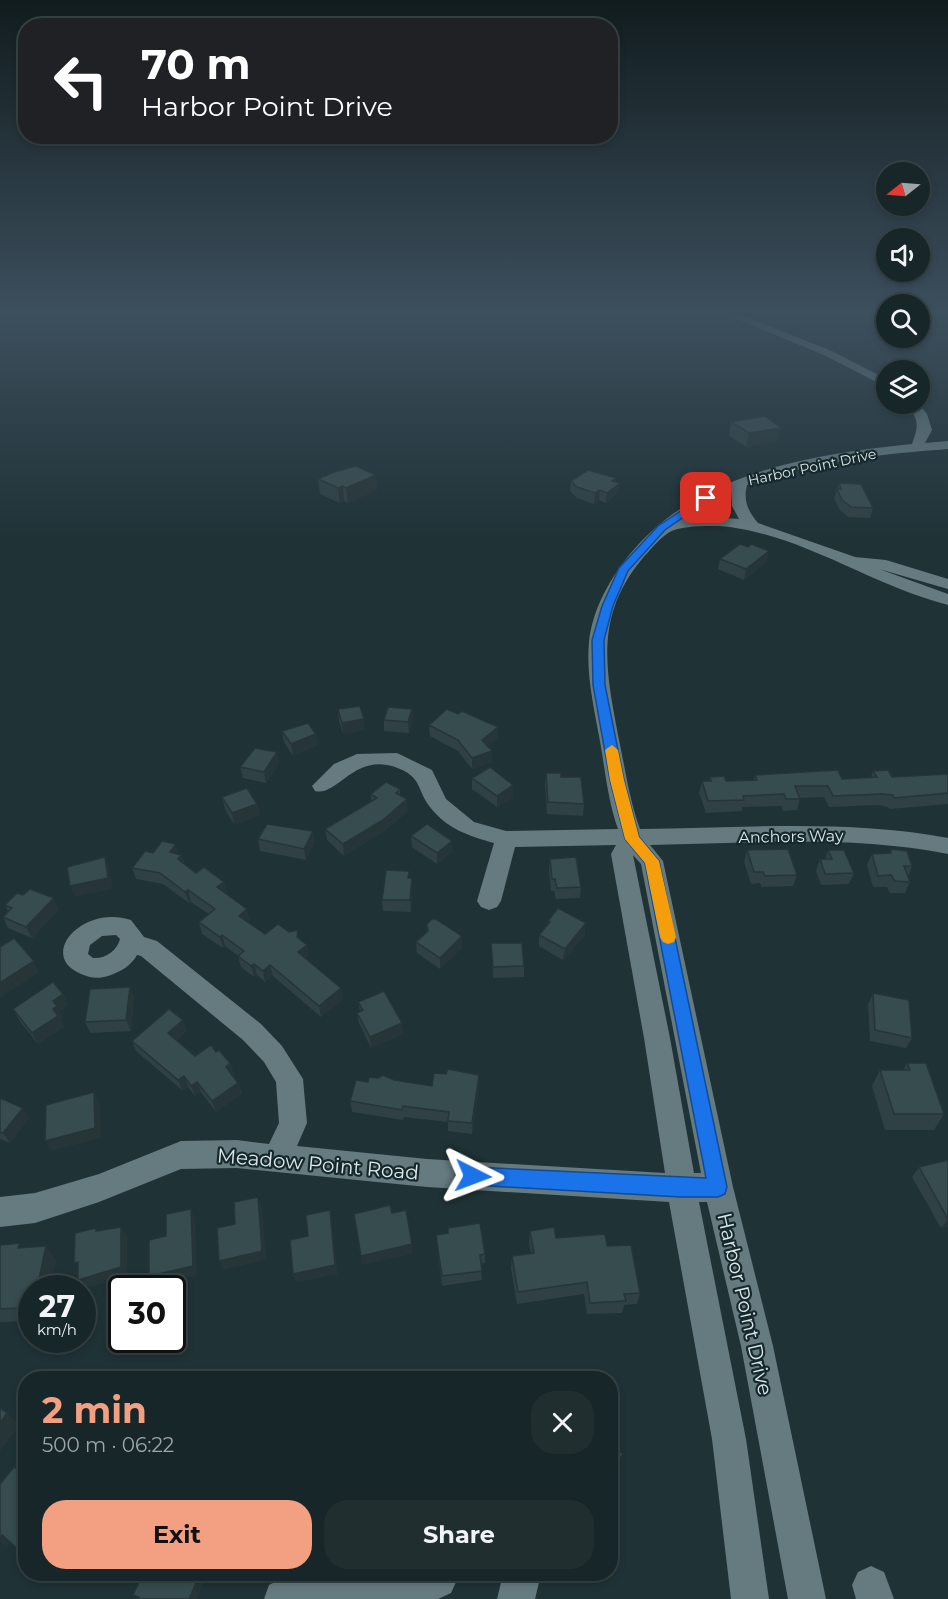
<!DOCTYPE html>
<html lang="en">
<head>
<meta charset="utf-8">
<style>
	body { margin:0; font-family:Montserrat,sans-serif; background:#202e30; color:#f1f3f6; height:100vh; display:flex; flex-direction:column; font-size:22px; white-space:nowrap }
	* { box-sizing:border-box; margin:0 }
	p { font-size:20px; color:#9ea5a8 }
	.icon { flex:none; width:33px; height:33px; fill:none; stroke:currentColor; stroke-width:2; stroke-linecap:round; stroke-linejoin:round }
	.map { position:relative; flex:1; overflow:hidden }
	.details { position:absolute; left:18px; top:1371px; width:600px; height:210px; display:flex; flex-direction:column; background:#172628; border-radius:24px; box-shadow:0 3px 9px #0003,0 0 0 2px #364345 }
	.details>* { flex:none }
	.hud { position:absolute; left:18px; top:18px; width:600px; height:126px; border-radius:24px; box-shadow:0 3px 9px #0003,0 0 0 2px #364345; background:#202124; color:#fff; overflow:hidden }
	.needle { width:39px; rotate:253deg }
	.fabs { position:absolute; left:876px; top:162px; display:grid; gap:12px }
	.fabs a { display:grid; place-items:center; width:54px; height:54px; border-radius:50%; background:#172628; box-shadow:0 3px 9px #0003,0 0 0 2px #364345; font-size:30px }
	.speed { position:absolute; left:18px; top:1275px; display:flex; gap:12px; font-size:30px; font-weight:700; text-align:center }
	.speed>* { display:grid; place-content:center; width:78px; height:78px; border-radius:50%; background:#172628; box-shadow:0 3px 9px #0003,0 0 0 2px #364345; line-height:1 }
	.speed small { font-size:15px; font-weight:400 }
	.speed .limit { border:3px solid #111; border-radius:9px; background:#fff; color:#111 }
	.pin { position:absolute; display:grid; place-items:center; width:51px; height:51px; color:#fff; margin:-26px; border-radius:12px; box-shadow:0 3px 9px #0006 }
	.me { position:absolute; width:66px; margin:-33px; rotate:93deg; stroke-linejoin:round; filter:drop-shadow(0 0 4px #0008) }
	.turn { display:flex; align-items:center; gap:21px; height:126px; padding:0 24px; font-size:27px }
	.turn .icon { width:78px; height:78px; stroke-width:2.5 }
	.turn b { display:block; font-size:42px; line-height:51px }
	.round { display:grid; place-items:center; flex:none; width:63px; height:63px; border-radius:24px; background:#202e30 }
	.headline { display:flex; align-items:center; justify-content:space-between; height:102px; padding:0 24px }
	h1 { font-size:36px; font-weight:700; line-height:45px; color:#f2a081 }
	.action { display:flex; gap:12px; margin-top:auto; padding:12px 24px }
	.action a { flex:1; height:69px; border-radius:24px; background:#f2a081; color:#111; font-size:24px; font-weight:700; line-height:69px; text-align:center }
	.action a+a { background:#202e30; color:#f1f3f6 }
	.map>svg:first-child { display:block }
</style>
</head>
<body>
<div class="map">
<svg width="948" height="1599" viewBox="0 0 948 1599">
	<rect width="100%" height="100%" fill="#1f3236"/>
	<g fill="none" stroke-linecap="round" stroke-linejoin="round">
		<g fill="#667b80" fill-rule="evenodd">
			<polygon points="727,315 741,315 832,351 886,379 886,387 824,355"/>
			<path d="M907 404H919L927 414 932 430 925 443 948 441V449C880 454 811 462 747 485 743 501 748 511 758 523L855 557 886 560 948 579V589L879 569 948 594V605C873 586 808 538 730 527 717 525 678 525 668 533 658 540 650 550 642 559 592 619 607 676 620 745 626 773 630 802 640 829 742 828 847 819 948 838V854C850 835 749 843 650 845L663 861 733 1187 773 1346 826 1599H788L741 1346 707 1202H699L746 1439 769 1599H731L712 1439 669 1202 427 1187 237 1168 181 1169 99 1202 35 1223 0 1227V1197L35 1193 99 1174 181 1141 237 1140 269 1144 279 1123 276 1082 264 1062 243 1040 141 956 137 955C131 966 120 972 108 976 98 979 90 978 81 974 37 956 82 904 131 920L144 937 157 941 261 1024 282 1046 303 1079 307 1123 297 1146 427 1159 665 1173 644 1038 611 854 616 845 515 847 501 901 497 907 489 910 481 907 477 901 494 843C469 836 447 829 430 807 416 789 423 777 395 767 354 753 337 797 315 791L312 786 334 764 357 754 397 753 432 770 446 799 474 822 506 831 618 829C608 801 605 770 600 741 594 708 586 675 589 642 592 613 606 586 623 563 690 473 807 455 912 444 919 425 919 421 907 404ZM731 491 732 506 739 519 713 517 683 520 711 501ZM633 855 641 864 701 1173H694L670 1038ZM116 935 120 939C117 951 105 959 93 958L88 954 90 945 102 936Z"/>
			<polygon points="871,1566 884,1572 894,1599 856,1599 852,1585 858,1572"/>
			<polygon points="291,1574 454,1574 457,1580 451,1593 438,1599 264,1599 269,1585"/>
			<polygon points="503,1574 541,1574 535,1599 497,1599"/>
		</g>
	</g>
	<g fill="#2f4144">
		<polygon points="731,422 777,442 746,447 729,436"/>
		<polygon points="376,475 377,490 348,503 344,501 340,503 320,494 318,479"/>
		<polygon points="571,481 616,482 620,483 618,493 606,503 599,500 594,504 577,498 570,491"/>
		<polygon points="839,483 873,508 870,518 848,517 840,510 834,499"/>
		<polygon points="720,559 767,562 744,580 718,569"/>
		<polygon points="338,709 365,730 343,734 339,721"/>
		<polygon points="412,709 413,720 409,733 384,731 384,720"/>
		<polygon points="458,714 498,727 498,738 488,746 492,751 492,762 472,769 458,751 430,736 429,725"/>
		<polygon points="282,731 316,734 318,745 293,756 284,742"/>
		<polygon points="277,752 279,764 266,783 243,778 240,767"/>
		<polygon points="873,771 892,777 948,774 948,804 890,809 888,807 878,805 829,807 824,797 800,798 800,799 797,810 783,811 781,806 742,807 742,811 706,813 699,793 702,781 709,781 710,777 726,781 754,780 755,775 842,779 871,777"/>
		<polygon points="546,773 561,777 584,804 583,816 547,814 545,784"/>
		<polygon points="472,778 513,797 497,807 472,789"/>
		<polygon points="400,789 400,795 408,811 384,831 344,856 327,840 325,829 371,801 371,794"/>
		<polygon points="222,797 257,804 260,815 234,825 225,809"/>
		<polygon points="313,831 314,843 306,860 260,851 258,839"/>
		<polygon points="411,836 453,852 437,864 412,847"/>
		<polygon points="891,849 912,866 908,877 910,882 905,893 890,893 887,887 873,887 867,865 872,854 889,854"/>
		<polygon points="747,850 797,875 793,886 761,887 760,883 751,884 744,862"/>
		<polygon points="828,850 854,873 849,884 821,885 816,871 820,859 825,859"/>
		<polygon points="153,853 181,855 184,863 196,873 224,882 227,893 227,894 250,920 248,922 265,934 299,939 309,956 306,958 343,999 321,1017 273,976 265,982 257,975 254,977 241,967 238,956 225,946 223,948 202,934 199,922 209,914 191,902 189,903 163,884 136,879 132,868"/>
		<polygon points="550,859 581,887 580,898 556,899 554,891 551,891 549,870"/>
		<polygon points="410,878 412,878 412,889 411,912 383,911 382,900"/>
		<polygon points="23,895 59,909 32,938 8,928 3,917 8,911 5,905"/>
		<polygon points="548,921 585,935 563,960 539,946 539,935 547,926"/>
		<polygon points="427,924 462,936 462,948 440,969 417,953 416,942 427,932"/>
		<polygon points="491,943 524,966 524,977 493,978"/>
		<polygon points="130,987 134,998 131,1031 90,1033 85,1022"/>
		<polygon points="873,993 912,1038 906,1048 870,1041 868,1004"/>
		<polygon points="63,994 68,1005 59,1011 62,1017 60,1019 64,1027 38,1044 19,1020 13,1009"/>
		<polygon points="358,1002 402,1023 403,1034 371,1048 359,1023 357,1013 360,1011"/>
		<polygon points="187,1031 177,1040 195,1056 216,1052 230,1063 234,1074 232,1075 238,1083 242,1093 216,1112 201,1092 195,1096 188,1087 182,1090 136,1051 132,1041"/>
		<polygon points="907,1063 944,1114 934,1130 885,1130 872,1086 880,1070 903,1070"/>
		<polygon points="394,1080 432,1086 479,1086 472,1134 448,1131 448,1122 404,1117 403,1120 352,1112 350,1101 368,1082"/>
		<polygon points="0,1098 23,1108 29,1118 10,1143 0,1139"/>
		<polygon points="948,1160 948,1227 941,1228 912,1177 919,1167"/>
		<polygon points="448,1228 485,1254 485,1263 481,1264 482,1280 442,1286 436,1235 448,1233"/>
		<polygon points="530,1231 556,1238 607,1246 640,1293 637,1304 624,1305 622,1313 587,1314 584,1294 517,1304 511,1268 512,1256 531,1253 529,1243"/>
		<polygon points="0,1245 23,1248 46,1246 56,1260 50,1288 32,1288 31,1313 29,1321 0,1322"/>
	</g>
	<g fill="#263537">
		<polygon points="781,428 777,442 746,447 749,433"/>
		<polygon points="376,475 377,490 348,503 346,488"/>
		<polygon points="616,478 615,487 620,483 618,493 606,503 607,493 612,481"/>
		<polygon points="343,486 344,501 340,503 338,488"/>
		<polygon points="600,490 599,500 594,504 595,493"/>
		<polygon points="769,551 767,562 744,580 746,569"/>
		<polygon points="412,709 413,720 409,733 408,722"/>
		<polygon points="364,719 365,730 343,734 342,723"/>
		<polygon points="498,727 498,738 482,751 482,740"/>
		<polygon points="316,734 318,745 293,756 291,744"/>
		<polygon points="492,751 492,762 472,769 472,758"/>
		<polygon points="277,752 279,764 266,783 264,772"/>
		<polygon points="513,785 513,797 497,807 497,796"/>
		<polygon points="407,799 408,811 384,831 344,856 343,844"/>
		<polygon points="257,804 260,815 234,825 232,813"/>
		<polygon points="313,831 314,843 306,860 304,849"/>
		<polygon points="452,841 453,852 437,864 437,853"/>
		<polygon points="176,844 179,855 170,852"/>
		<polygon points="181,855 184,866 178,859"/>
		<polygon points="105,857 109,868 113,889 75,897 70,886"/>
		<polygon points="412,878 412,889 411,912 410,900"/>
		<polygon points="224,882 227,893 220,899 217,887"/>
		<polygon points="188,890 191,902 189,903 185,892"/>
		<polygon points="54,898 59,909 32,938 26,927"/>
		<polygon points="247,909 250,920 242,927 239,916"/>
		<polygon points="586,923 585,935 563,960 565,949"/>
		<polygon points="222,935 225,946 223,948 220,937"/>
		<polygon points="462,936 462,948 440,969 440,958"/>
		<polygon points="307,945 309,956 300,963 298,952"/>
		<polygon points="34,961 39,973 0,998 0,983"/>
		<polygon points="254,964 257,975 254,977 251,966"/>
		<polygon points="270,965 273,976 265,982 263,971"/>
		<polygon points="130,987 134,998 131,1031 126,1020"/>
		<polygon points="341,988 343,999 321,1017 319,1006"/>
		<polygon points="63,994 68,1005 59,1011 62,1017 60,1019 64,1027 38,1044 32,1033 53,1009 53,1001"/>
		<polygon points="183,1020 187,1031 172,1044 168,1033"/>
		<polygon points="402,1023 403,1034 371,1048 370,1037"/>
		<polygon points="230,1063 234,1074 229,1077 226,1067"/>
		<polygon points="479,1075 479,1086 472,1134 472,1123"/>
		<polygon points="184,1076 188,1087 182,1090 178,1080"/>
		<polygon points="197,1082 201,1092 195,1096 191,1086"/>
		<polygon points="238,1083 242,1093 216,1112 212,1101"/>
		<polygon points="94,1092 100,1103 101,1138 51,1151 45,1141"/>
		<polygon points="23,1108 29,1118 10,1143 3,1133"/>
		<polygon points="258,1197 262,1207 266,1260 223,1270 219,1261"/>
		<polygon points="191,1209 195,1219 197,1275 154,1285 149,1276"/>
		<polygon points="330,1210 332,1220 338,1274 296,1283 293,1274"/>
		<polygon points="948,1219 948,1227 941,1228"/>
		<polygon points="121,1227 127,1236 127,1276 84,1289 78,1280"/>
		<polygon points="412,1244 413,1254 362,1265 361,1256"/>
		<polygon points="46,1246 56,1260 50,1288 37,1288"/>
		<polygon points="20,1300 31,1313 29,1321 18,1308"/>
		<polygon points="7,1413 20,1425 0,1451 0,1423"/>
		<polygon points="618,1424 614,1435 610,1440 610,1435"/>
		<polygon points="623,1454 619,1464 610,1476 610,1472"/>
		<polygon points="2,1535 11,1541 6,1546 0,1542 0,1538"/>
		<polygon points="26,1541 26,1554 19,1550"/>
		<polygon points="200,1574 205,1579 197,1599 189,1599"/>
	</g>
	<g fill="#374c4f" stroke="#263537" stroke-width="1.5">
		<polygon points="765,416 781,428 749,433 731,422"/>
		<polygon points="356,466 376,475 346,488 343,486 338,488 318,479 334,472"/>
		<polygon points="588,470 616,478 612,481 620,483 607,493 600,490 595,493 577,487 571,481"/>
		<polygon points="839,483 861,484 873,508 851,507 842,500 837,489 841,489"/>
		<polygon points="740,544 748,547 751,544 769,551 746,569 720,559"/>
		<polygon points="360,706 364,719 342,723 338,709"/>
		<polygon points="388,707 412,709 408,722 384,720"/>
		<polygon points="447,709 458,714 462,711 498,727 482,740 492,751 472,758 458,740 429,725"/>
		<polygon points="308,723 316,734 291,744 282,731"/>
		<polygon points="255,748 277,752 264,772 240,767"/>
		<polygon points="490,767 513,785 497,796 472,778"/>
		<polygon points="838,770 842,779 877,777 873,771 888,770 892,777 948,774 948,793 894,798 893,795 882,794 833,796 828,786 795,786 800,799 786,799 784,794 743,796 744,800 708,801 702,781 711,781 710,777 724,776 726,781 757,780 755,775"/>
		<polygon points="546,773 561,773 561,777 581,777 584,804 548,802"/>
		<polygon points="386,782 400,789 396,793 407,799 383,820 343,844 325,829 377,798 371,794"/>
		<polygon points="247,788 257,804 232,813 222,797"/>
		<polygon points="267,824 313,831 304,849 258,839"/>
		<polygon points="427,824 452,841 437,853 411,836"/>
		<polygon points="162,841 176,844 170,852 181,855 178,859 196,873 204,867 224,882 217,887 247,909 239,916 265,934 278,924 289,932 298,930 297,937 307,945 298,952 341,988 319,1006 270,965 263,971 254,964 251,966 238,956 244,951 222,935 220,937 199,922 215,909 188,890 185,892 160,873 132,868 145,851 153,853"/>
		<polygon points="788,849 797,875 765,876 763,872 754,872 747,850"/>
		<polygon points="891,849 907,851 912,866 904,866 910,882 895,881 891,875 878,876 872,854 891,853"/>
		<polygon points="828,850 844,850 854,873 825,874 820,859 832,859"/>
		<polygon points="105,857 108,878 70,886 67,867"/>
		<polygon points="576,857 581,887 557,888 555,879 552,879 550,859"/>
		<polygon points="386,870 409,871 408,878 412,878 410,900 382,900"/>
		<polygon points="30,889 54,898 26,927 3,917 12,908 5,905 17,893 23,895"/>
		<polygon points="558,908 586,923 565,949 539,935 550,922 548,921"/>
		<polygon points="432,919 436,919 462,936 440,958 416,942 428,931 427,924"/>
		<polygon points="14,938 34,961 0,983 0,947"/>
		<polygon points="491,943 522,943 524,966 493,967"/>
		<polygon points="53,982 63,994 53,1001 57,1006 53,1009 58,1016 32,1033 13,1009"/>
		<polygon points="130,987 126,1020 85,1022 90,989"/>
		<polygon points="384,991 402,1023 370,1037 357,1013 363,1010 358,1002"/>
		<polygon points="873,993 909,1000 912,1038 875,1030"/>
		<polygon points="169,1009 183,1020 168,1033 195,1056 211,1045 216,1052 219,1050 230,1063 226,1067 238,1083 212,1101 197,1082 191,1086 184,1076 178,1080 132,1041"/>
		<polygon points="907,1063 926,1063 944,1114 894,1114 880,1070 910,1070"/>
		<polygon points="448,1069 479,1075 472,1123 448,1121 449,1112 403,1106 402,1110 350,1101 356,1080 368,1082 369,1077 378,1078 383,1075 394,1080 432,1086 434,1073 446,1074"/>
		<polygon points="94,1092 95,1128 45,1141 46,1105"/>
		<polygon points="0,1098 23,1108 3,1133 0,1132"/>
		<polygon points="948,1160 948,1219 919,1167"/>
		<polygon points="258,1197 262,1251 219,1261 217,1228 235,1224 234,1202"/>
		<polygon points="390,1205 392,1213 406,1210 412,1244 361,1256 354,1214"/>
		<polygon points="191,1209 193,1266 149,1276 149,1240 166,1236 166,1214"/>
		<polygon points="330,1210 335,1265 293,1274 290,1240 308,1236 306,1215"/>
		<polygon points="480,1223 485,1254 480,1255 482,1271 442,1276 436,1235 448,1233 448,1228"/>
		<polygon points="121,1227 121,1267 78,1280 78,1262 74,1263 75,1233 96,1228 96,1231"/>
		<polygon points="554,1227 556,1238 605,1234 607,1246 631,1245 640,1293 624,1294 626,1301 590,1303 587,1282 518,1292 512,1256 534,1253 530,1231"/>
		<polygon points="20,1243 18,1248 46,1246 37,1288 32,1288 32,1298 20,1300 18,1308 0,1309 0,1245"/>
		<polygon points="0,1408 7,1413 0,1423"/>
		<polygon points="610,1417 618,1424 610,1435"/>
		<polygon points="610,1443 623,1454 610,1472"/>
		<polygon points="14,1467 26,1477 26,1541 19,1550 2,1535 0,1538 0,1484"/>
		<polygon points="143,1574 200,1574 189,1599 138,1599 139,1597 133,1595"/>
	</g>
	<linearGradient id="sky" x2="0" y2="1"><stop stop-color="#111c1e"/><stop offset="0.58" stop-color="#3c4f5d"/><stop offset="1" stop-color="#3c4f5d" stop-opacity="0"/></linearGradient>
	<rect width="948" height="539" fill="url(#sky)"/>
	<polygon fill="#1a73e8" stroke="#114b97" stroke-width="1.5" points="703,496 711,498 665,530 628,571 613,606 604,640 605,685 624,780 639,837 659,861 727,1187 725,1194 718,1197 680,1197 473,1185 466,1182 463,1176 466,1170 473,1167 706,1178 645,863 625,839 610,780 593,685 592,640 602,606 619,568 658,526"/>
	<polygon fill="#f59e0b" points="612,745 618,750 624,780 639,837 659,861 676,937 674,942 668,944 663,942 660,937 645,863 625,839 610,780 605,750"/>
	<g text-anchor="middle" stroke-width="4.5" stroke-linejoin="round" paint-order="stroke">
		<g font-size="14" fill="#dbe7e9" stroke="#15282c">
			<text transform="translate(812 467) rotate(-12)" y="5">Harbor Point Drive</text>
		</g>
		<g font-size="16" fill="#dbe7e9" stroke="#15282c">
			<text transform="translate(791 836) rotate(-1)" y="6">Anchors Way</text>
		</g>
		<g font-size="20" fill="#dbe7e9" stroke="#15282c">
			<text transform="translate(318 1164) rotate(5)" y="7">Meadow Point Road</text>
			<text transform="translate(745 1304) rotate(77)" y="7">Harbor Point Drive</text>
		</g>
	</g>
</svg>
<div class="fabs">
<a><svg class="needle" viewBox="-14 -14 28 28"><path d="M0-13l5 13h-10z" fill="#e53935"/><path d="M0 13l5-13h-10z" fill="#9ea5a8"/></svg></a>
<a><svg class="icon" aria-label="sound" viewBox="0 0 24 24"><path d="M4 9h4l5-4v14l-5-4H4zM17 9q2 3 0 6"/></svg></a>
<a><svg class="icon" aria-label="search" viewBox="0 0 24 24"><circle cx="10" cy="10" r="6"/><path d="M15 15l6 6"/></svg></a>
<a><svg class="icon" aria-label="layers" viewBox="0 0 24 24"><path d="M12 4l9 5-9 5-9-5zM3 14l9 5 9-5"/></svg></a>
</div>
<div class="speed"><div>27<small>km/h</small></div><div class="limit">30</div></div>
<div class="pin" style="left:706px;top:498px;background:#d93025"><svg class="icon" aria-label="arrive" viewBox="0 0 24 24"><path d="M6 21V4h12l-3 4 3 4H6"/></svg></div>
<svg class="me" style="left:473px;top:1176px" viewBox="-20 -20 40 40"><path d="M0-17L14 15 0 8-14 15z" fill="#1a73e8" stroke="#fff" stroke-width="4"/></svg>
<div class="hud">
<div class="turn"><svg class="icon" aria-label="left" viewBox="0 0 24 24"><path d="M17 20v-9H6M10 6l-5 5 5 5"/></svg><div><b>70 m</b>Harbor Point Drive</div></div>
</div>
<section class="details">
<div class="headline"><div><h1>2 min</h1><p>500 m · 06:22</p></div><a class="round"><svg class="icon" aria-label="close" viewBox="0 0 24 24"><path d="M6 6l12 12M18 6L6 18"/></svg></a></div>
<div class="action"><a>Exit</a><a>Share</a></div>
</section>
</div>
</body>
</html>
